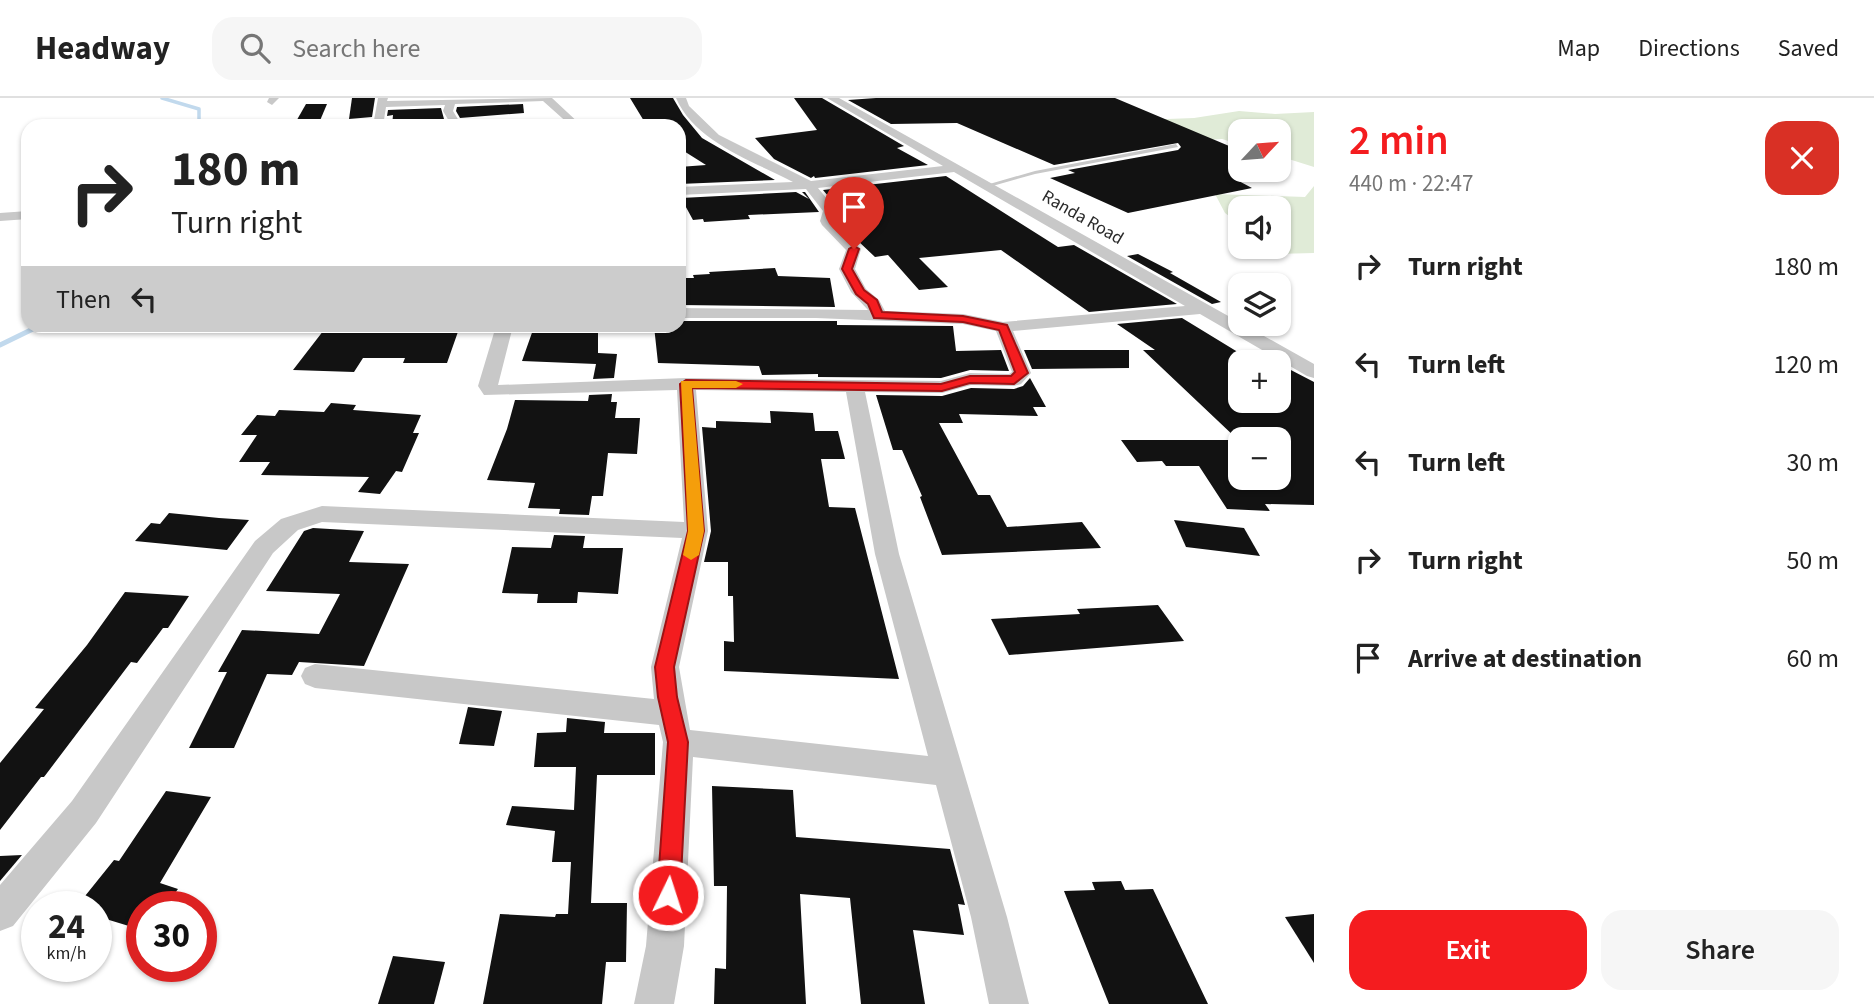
<!DOCTYPE html>
<html lang="en">
<head>
<meta charset="utf-8">
<style>
	body { margin:0; font-family:"Source Sans 3",sans-serif; background:#f6f6f6; color:#222; height:100vh; display:flex; flex-direction:column; font-size:26px; white-space:nowrap }
	* { box-sizing:border-box; margin:0 }
	p { font-size:23px; color:#767676 }
	.icon { flex:none; width:38px; height:38px; fill:none; stroke:currentColor; stroke-width:2; stroke-linecap:round; stroke-linejoin:round }
	.map { position:relative; flex:1; overflow:hidden }
	.panel { display:flex; flex-direction:column; background:#fff; width:560px }
	.panel>* { flex:none }
	.banner { position:absolute; left:21px; top:21px; width:665px; height:214px; border-radius:21px; box-shadow:0 2px 5px #0004; background:#fff; color:#222; overflow:hidden }
	.needle { width:46px; rotate:64deg }
	.buttons { position:absolute; left:1228px; top:21px; display:grid; gap:14px }
	.buttons a { display:grid; place-items:center; width:63px; height:63px; border-radius:14px; background:#fff; box-shadow:0 2px 5px #0004; font-size:35px }
	.speed { position:absolute; left:21px; top:793px; display:flex; gap:14px; font-size:35px; font-weight:700; text-align:center }
	.speed>* { display:grid; place-content:center; width:91px; height:91px; border-radius:50%; background:#fff; box-shadow:0 2px 5px #0004; line-height:1 }
	.speed small { font-size:18px; font-weight:400 }
	.speed .limit { border:10px solid #d22; background:#fff; color:#111 }
	.pin { position:absolute; display:grid; place-items:center; width:60px; height:60px; color:#fff; margin:-72px -30px; border-radius:50% 50% 50% 0; rotate:-45deg; box-shadow:0 0 7px #0007 }
	.pin .icon { rotate:45deg }
	.me { position:absolute; width:77px; margin:-38px; rotate:4deg; stroke-linejoin:round; filter:drop-shadow(0 0 5px #0008) }
	.turn { display:flex; align-items:center; gap:24px; height:147px; padding:0 35px; font-size:32px }
	.turn .icon { width:91px; height:91px; stroke-width:2.5 }
	.turn b { display:block; font-size:49px; line-height:60px }
	.then { display:flex; align-items:center; height:66px; padding:0 35px; background:#0003; gap:14px; font-size:26px }
	.round { display:grid; place-items:center; flex:none; width:74px; height:74px; border-radius:21px; background:#f6f6f6 }
	.headline { display:flex; align-items:center; justify-content:space-between; height:119px; padding:0 35px }
	h1 { font-size:42px; font-weight:600; line-height:52px; color:#f41c1f }
	.primary-button { display:flex; gap:14px; margin-top:auto; padding:14px 35px }
	.primary-button a { flex:1; height:80px; border-radius:21px; background:#f41c1f; color:#fff; font-size:28px; font-weight:600; line-height:80px; text-align:center }
	.primary-button a+a { background:#f6f6f6; color:#222 }
	ul { padding:0; list-style:none }
	li { display:flex; align-items:center; gap:21px; height:98px; padding:0 35px }
	li div { flex:1 }
	li b { display:block; font-size:26px }
	li em { font-style:normal }
	header { display:flex; align-items:center; gap:42px; box-sizing:border-box; height:98px; padding:0 35px; background:#fff; border-bottom:2px solid #e0e0e0 }
	header strong { font-size:33px }
	nav { display:flex; gap:38px; margin-inline-start:auto; font-size:24px }
	.search { width:490px; height:63px; background:#f6f6f6; display:flex; align-items:center; gap:18px; box-sizing:border-box; padding:0 24px; border-radius:21px; color:#767676; font-size:26px }
	main { display:flex; flex:1; min-height:0 }
	.map>svg:first-child { display:block }
</style>
</head>
<body>
<header>
<strong>Headway</strong>
<div class="search"><svg class="icon" aria-label="search" viewBox="0 0 24 24"><circle cx="10" cy="10" r="6"/><path d="M15 15l6 6"/></svg>Search here</div>
<nav><a>Map</a><a>Directions</a><a>Saved</a></nav>
</header>
<main>
<div class="map">
<svg width="1314" height="906" viewBox="0 0 1314 906">
	<rect width="100%" height="100%" fill="#fff"/>
	<g fill="#e0ebd7">
		<polygon points="1239,13 1275,16 1314,14 1314,69 1279,58 1279,33 1241,33 1241,47 1222,41 1178,44 1114,23 1194,20"/>
		<polygon points="1314,88 1314,155 1277,156 1268,149 1279,149 1279,110 1241,110 1241,127 1225,115 1215,96 1305,99"/>
	</g>
	<g fill="none" stroke-linecap="round" stroke-linejoin="round">
		<polyline stroke="#c1d9ed" stroke-width="3.5" points="162,0 199,11 199,28"/>
		<polyline stroke="#c1d9ed" stroke-width="5" points="0,247 39,228"/>
	</g>
	<g fill="#121212">
		<polygon points="352,0 375,0 372,19 349,21"/>
		<polygon points="630,0 673,0 683,17 702,40 775,82 679,86 679,69 706,67 679,50 679,28 647,28"/>
		<polygon points="794,0 822,0 904,48 897,50 928,67 815,80 814,78 811,80 774,61 755,40 817,32"/>
		<polygon points="876,0 1115,0 1241,53 1241,80 1235,81 1252,90 1128,115 1050,80 1075,75 1068,72 1178,52 1181,49 1178,45 1054,67 957,25 891,26 848,2"/>
		<polygon points="306,6 327,6 319,25 294,27"/>
		<polygon points="523,6 524,15 460,20 456,13 457,9"/>
		<polygon points="441,10 444,21 440,21 441,28 392,28 393,17 387,18 388,12"/>
		<polygon points="946,78 1058,149 1074,147 1177,206 1089,214 1001,152 919,160 948,189 919,192 888,157 875,159 838,124 839,111 823,92"/>
		<polygon points="796,94 809,101 802,94 805,94 819,114 748,117 750,121 704,124 703,121 693,122 681,100"/>
		<polygon points="1138,156 1173,174 1170,175 1221,204 1212,206 1127,158"/>
		<polygon points="775,170 778,178 830,180 835,209 679,207 679,180 694,180 693,177 710,176 709,174"/>
		<polygon points="1182,220 1241,256 1241,303 1279,303 1279,270 1287,270 1314,284 1314,407 1265,406 1270,413 1227,411 1199,368 1166,368 1162,363 1137,364 1121,342 1241,342 1241,380 1279,380 1279,338 1236,340 1143,252 1155,252 1117,226"/>
		<polygon points="679,223 837,223 837,227 953,228 956,253 1001,252 1009,273 970,272 941,280 818,279 818,276 762,277 759,268 658,265 654,228 679,228"/>
		<polygon points="327,228 460,228 447,265 403,265 405,260 363,260 354,274 293,272"/>
		<polygon points="598,228 598,258 598,255 617,256 614,280 593,281 596,266 522,263 534,229"/>
		<polygon points="1024,252 1129,252 1129,270 1032,271"/>
		<polygon points="1030,280 1046,309 1033,309 1038,318 959,316 963,325 939,325 978,397 990,397 1007,429 1082,424 1101,450 942,457 920,399 922,398 902,352 893,352 876,297 942,298 971,290 1014,291 1023,288"/>
		<polygon points="612,296 611,304 617,304 615,320 640,320 637,356 608,355 603,398 592,398 589,417 559,416 560,411 528,410 535,385 487,382 507,331 515,302 588,303 589,297"/>
		<polygon points="331,305 356,307 353,312 421,317 413,335 419,335 402,374 396,373 380,396 358,394 369,379 261,377 270,364 239,364 257,337 241,337 257,317 275,318 279,312 324,314"/>
		<polygon points="770,313 813,315 815,333 838,333 845,361 821,361 829,409 855,410 899,581 724,573 724,543 734,544 733,498 728,498 728,464 704,464 711,433 702,329 716,330 716,323 771,325"/>
		<polygon points="169,415 219,420 249,422 227,452 135,443 151,425 160,426"/>
		<polygon points="1174,422 1244,430 1260,458 1186,449"/>
		<polygon points="313,430 364,433 349,464 409,466 364,568 299,564 292,577 267,576 234,650 189,650 227,574 218,574 242,532 319,536 340,496 266,493 304,433"/>
		<polygon points="554,437 585,438 583,450 623,450 618,496 578,494 577,505 537,505 538,496 502,495 512,449 551,450"/>
		<polygon points="125,494 189,498 168,530 163,530 137,565 131,564 44,679 41,679 0,732 0,665 44,611 35,610 87,547"/>
		<polygon points="1158,507 1184,543 1009,557 991,521 1080,516 1077,511"/>
		<polygon points="468,609 502,613 494,648 459,646"/>
		<polygon points="567,620 605,624 604,635 655,635 655,677 597,677 591,805 627,805 626,864 606,864 602,906 483,906 500,816 555,819 556,816 568,816 571,764 552,764 555,733 506,727 512,708 574,712 576,669 534,669 537,635 566,634"/>
		<polygon points="712,688 793,692 796,739 950,751 965,807 958,806 964,837 913,832 925,906 861,906 850,800 800,796 806,906 714,906 715,870 726,871 727,788 714,788"/>
		<polygon points="166,693 211,699 160,785 178,791 165,808 142,808 142,832 96,818 96,808 77,808 114,762 119,763"/>
		<polygon points="22,757 0,783 0,758"/>
		<polygon points="1121,783 1125,792 1153,791 1208,906 1109,906 1064,793 1095,792 1092,784"/>
		<polygon points="1314,816 1314,865 1285,819"/>
		<polygon points="393,858 445,864 434,906 378,906"/>
	</g>
	<g fill="none" stroke-linecap="round" stroke-linejoin="round">
		<polygon fill="#c8c8c8" fill-rule="evenodd" points="1176,46 1178,49 1035,76 989,89 986,87 1035,73"/>
		<g fill="#c8c8c8" fill-rule="evenodd">
			<polygon points="269,0 279,0 272,7 267,4"/>
			<polygon points="378,0 388,0 387,3 552,0 582,28 571,28 543,3 455,6 453,13 462,28 452,28 443,13 445,7 386,9 383,28 373,28"/>
			<path d="M676 0H686L689 8 719 37 811 83 943 68 827 0H839L1314 266V280L1307 278 1200 216 1013 233 1031 275 1021 286 1014 288 971 287 942 295 865 294 899 456 1007 819 1029 906H989L971 819 936 687 693 659 684 848 674 906H634L646 848 663 644 659 627 315 590 305 586 301 578 305 570 315 566 654 601 651 569 682 440 322 424 298 432 273 455 96 725 13 828 0 833V787L72 703 255 443 281 421 322 408 684 424 677 292 484 297 478 288 496 228H513L498 287 686 280 941 283 970 275 1009 276 1012 274 996 233 963 226 816 220H679V210L868 212 851 194 839 171 846 152 822 127 820 123 823 113 806 91 679 97V89L793 84C753 63 695 44 676 0ZM954 74 1185 208 1003 224 963 216 885 213 879 202 866 191 855 171 861 151 835 125 837 113 818 90ZM696 292 846 294 875 456 928 658 690 632 679 569 708 433Z"/>
			<polygon points="28,113 28,121 0,123 0,115"/>
		</g>
	</g>
	<polygon fill="#f41c1f" stroke="#9f1214" stroke-width="2" points="854,148 859,151 852,171 864,192 877,202 882,214 963,218 1007,227 1028,275 1014,286 970,285 942,293 692,290 704,433 674,569 677,599 688,644 680,797 677,805 668,809 660,805 657,797 668,644 658,599 655,569 688,433 680,286 686,282 941,286 970,278 1011,278 1015,274 999,232 963,224 874,220 868,206 856,196 842,171 849,151"/>
	<polygon fill="#f59e0b" points="681,283 736,283 743,286 736,290 692,290 704,433 699,457 691,462 683,457 688,433"/>
	<g text-anchor="middle" stroke-width="7" stroke-linejoin="round" paint-order="stroke">
		<g font-size="18" fill="#2b2b2b" stroke="#fff">
			<text transform="translate(1083 119) rotate(30)" y="6">Randa Road</text>
		</g>
	</g>
</svg>
<div class="buttons">
<a><svg class="needle" viewBox="-14 -14 28 28"><path d="M0-13l5 13h-10z" fill="#e53935"/><path d="M0 13l5-13h-10z" fill="#767676"/></svg></a>
<a><svg class="icon" aria-label="sound" viewBox="0 0 24 24"><path d="M4 9h4l5-4v14l-5-4H4zM17 9q2 3 0 6"/></svg></a>
<a><svg class="icon" aria-label="layers" viewBox="0 0 24 24"><path d="M12 4l9 5-9 5-9-5zM3 14l9 5 9-5"/></svg></a>
<a>+</a>
<a>−</a>
</div>
<div class="speed"><div>24<small>km/h</small></div><div class="limit">30</div></div>
<div class="pin" style="left:854px;top:151px;background:#d93025"><svg class="icon" aria-label="arrive" viewBox="0 0 24 24"><path d="M6 21V4h12l-3 4 3 4H6"/></svg></div>
<svg class="me" style="left:668px;top:797px" viewBox="-20 -20 40 40"><circle r="17" fill="#f41c1f" stroke="#fff" stroke-width="3"/><path d="M0-11L8 9 0 5-8 9z" fill="#fff"/></svg>
<div class="banner">
<div class="turn"><svg class="icon" aria-label="right" viewBox="0 0 24 24"><path d="M7 20v-9h11M14 6l5 5-5 5"/></svg><div><b>180 m</b>Turn right</div></div>
<div class="then">Then<svg class="icon" aria-label="left" viewBox="0 0 24 24"><path d="M17 20v-9H6M10 6l-5 5 5 5"/></svg></div>
</div>
</div>
<section class="panel">
<div class="headline"><div><h1>2 min</h1><p>440 m · 22:47</p></div><a class="round" style="background:#d93025;color:#fff"><svg class="icon" aria-label="close" viewBox="0 0 24 24"><path d="M6 6l12 12M18 6L6 18"/></svg></a></div>
<ul>
<li><svg class="icon" aria-label="right" viewBox="0 0 24 24"><path d="M7 20v-9h11M14 6l5 5-5 5"/></svg><div><b>Turn right</b></div><em>180 m</em></li>
<li><svg class="icon" aria-label="left" viewBox="0 0 24 24"><path d="M17 20v-9H6M10 6l-5 5 5 5"/></svg><div><b>Turn left</b></div><em>120 m</em></li>
<li><svg class="icon" aria-label="left" viewBox="0 0 24 24"><path d="M17 20v-9H6M10 6l-5 5 5 5"/></svg><div><b>Turn left</b></div><em>30 m</em></li>
<li><svg class="icon" aria-label="right" viewBox="0 0 24 24"><path d="M7 20v-9h11M14 6l5 5-5 5"/></svg><div><b>Turn right</b></div><em>50 m</em></li>
<li><svg class="icon" aria-label="arrive" viewBox="0 0 24 24"><path d="M6 21V4h12l-3 4 3 4H6"/></svg><div><b>Arrive at destination</b></div><em>60 m</em></li>
</ul>
<div class="primary-button"><a>Exit</a><a>Share</a></div>
</section>
</main>
</body>
</html>
